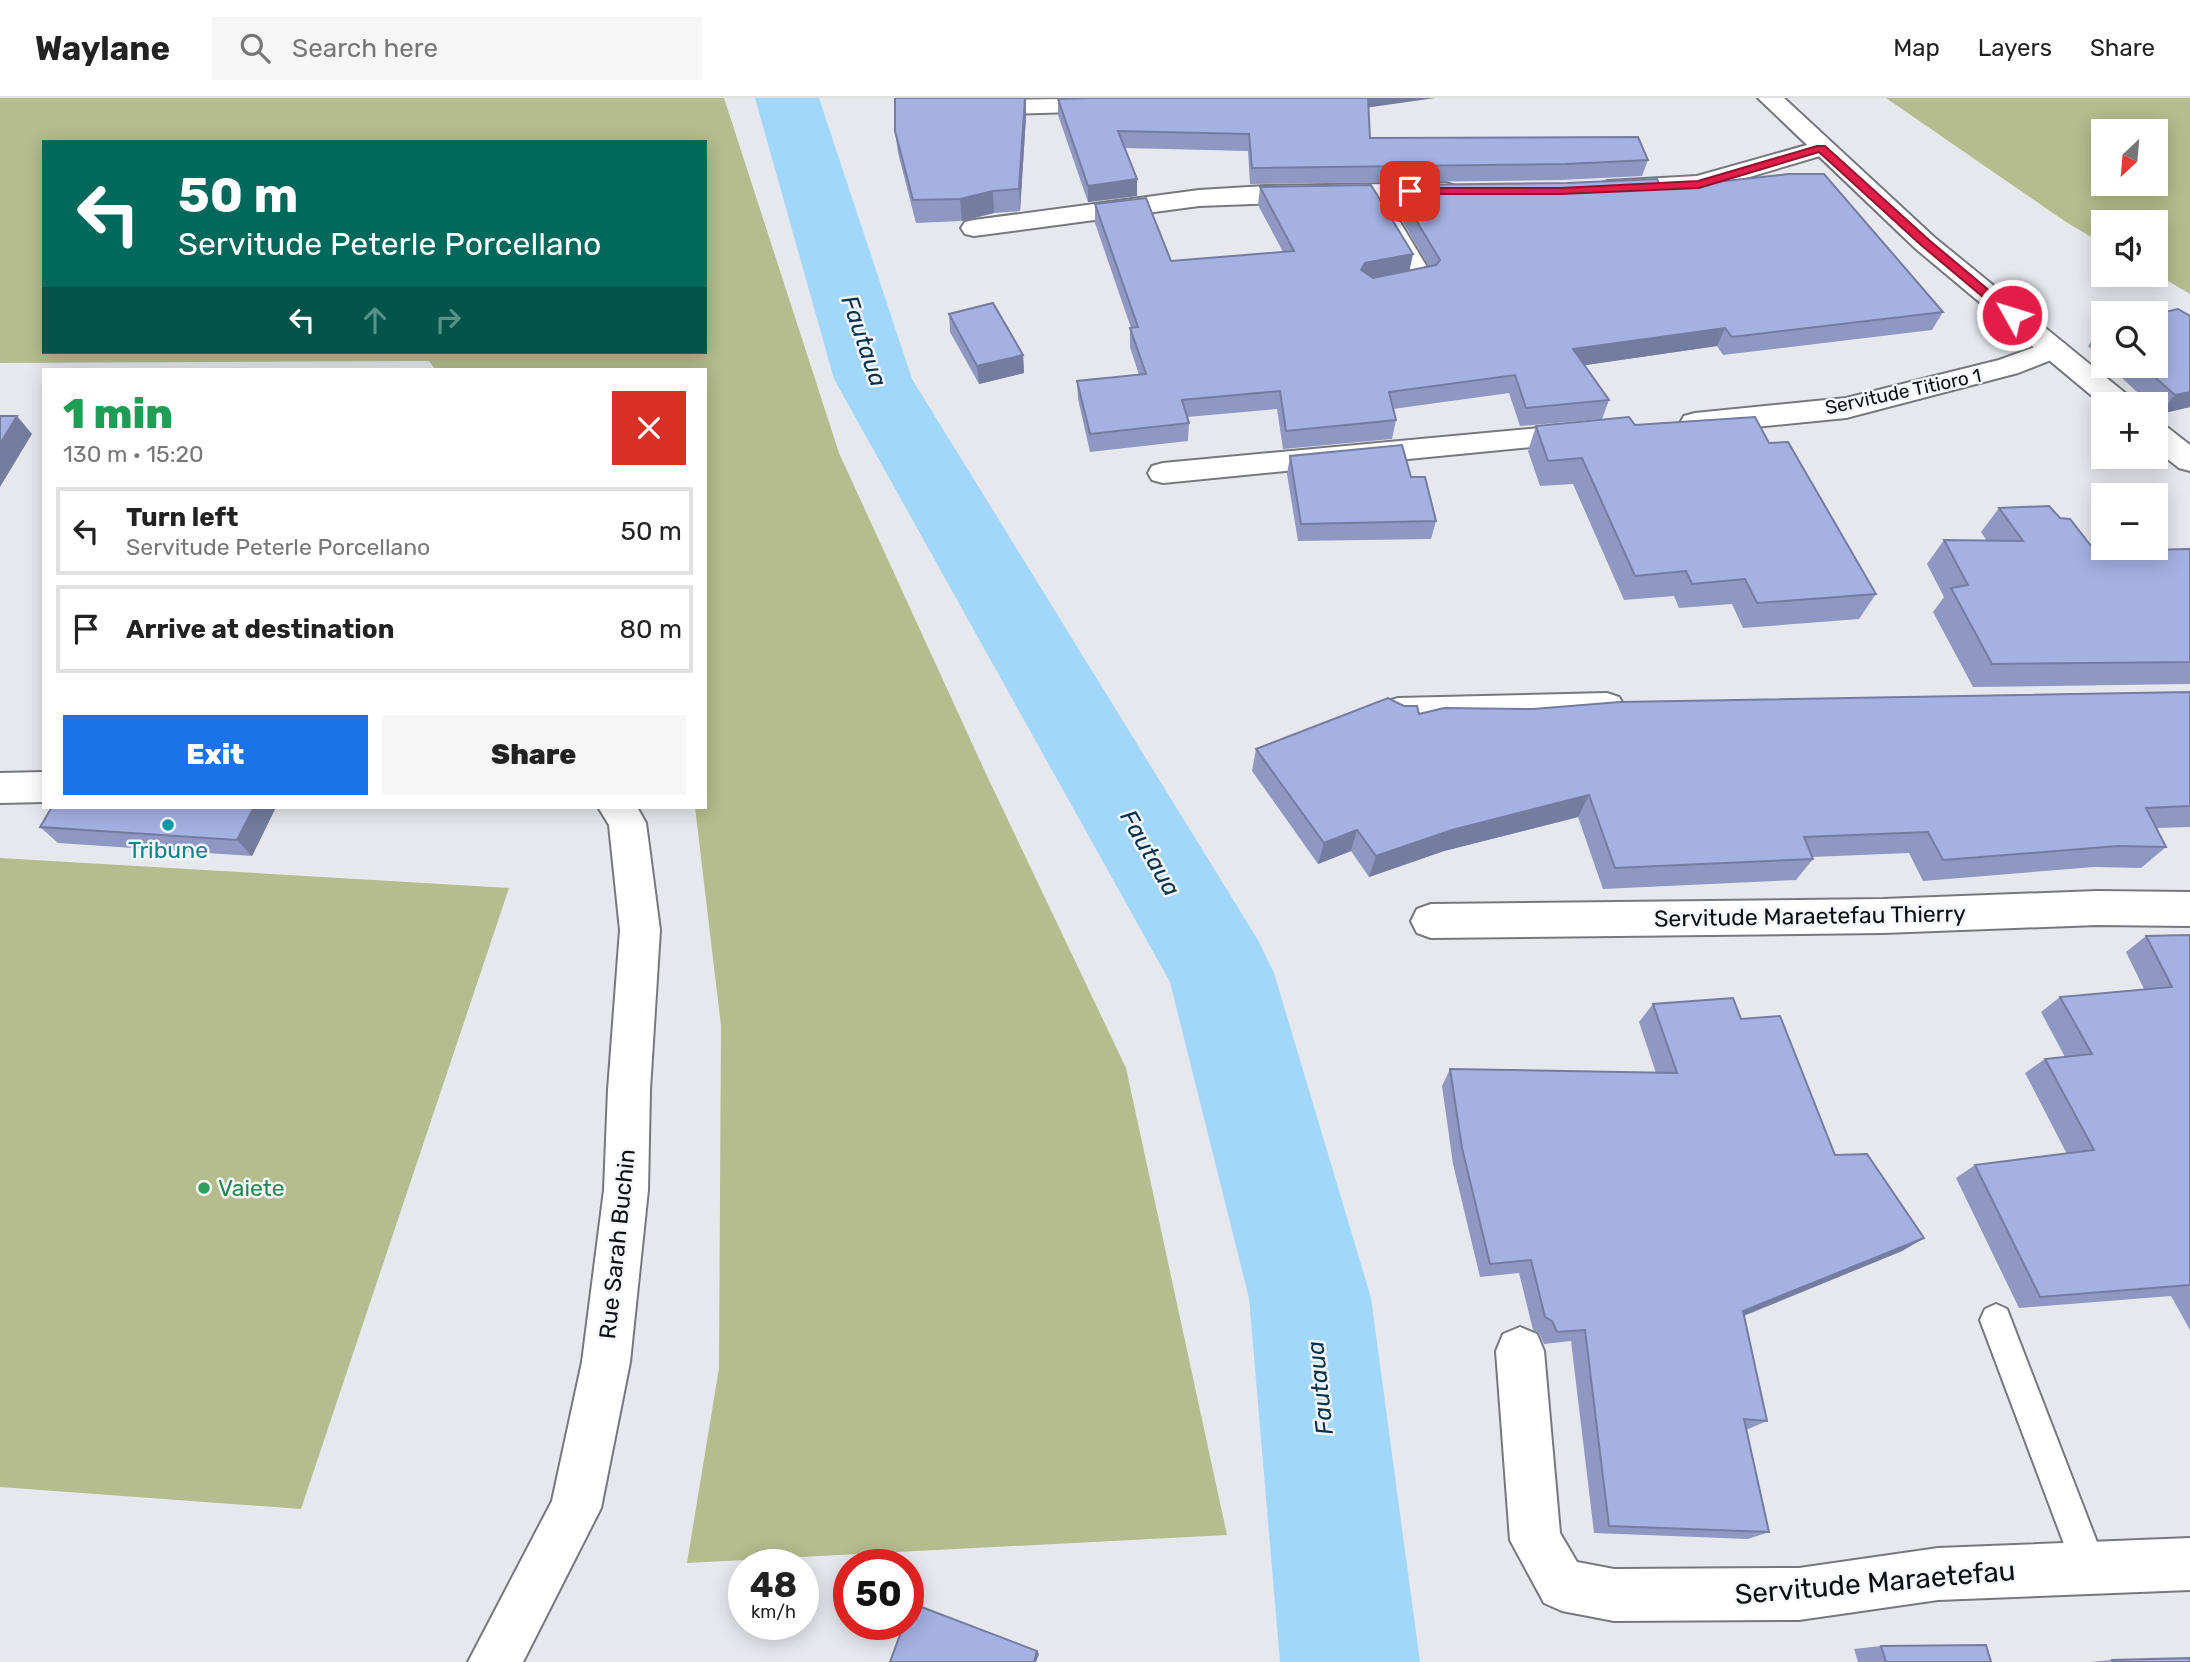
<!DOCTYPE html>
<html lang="en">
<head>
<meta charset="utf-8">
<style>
	body { margin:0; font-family:Rubik,sans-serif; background:#f6f6f6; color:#222; height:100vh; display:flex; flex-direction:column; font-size:26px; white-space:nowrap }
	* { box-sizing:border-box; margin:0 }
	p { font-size:23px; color:#767676 }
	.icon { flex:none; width:38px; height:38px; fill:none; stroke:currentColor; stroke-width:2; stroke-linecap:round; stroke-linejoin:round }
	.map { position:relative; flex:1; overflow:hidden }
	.drawer { position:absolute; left:42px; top:270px; width:665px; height:441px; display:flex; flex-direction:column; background:#fff; border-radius:0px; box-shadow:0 4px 18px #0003 }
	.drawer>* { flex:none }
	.guide { position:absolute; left:42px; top:42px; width:665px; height:214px; border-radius:0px; box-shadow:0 4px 18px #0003; background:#00695c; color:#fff; overflow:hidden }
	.needle { width:46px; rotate:206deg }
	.fabs { position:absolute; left:2091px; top:21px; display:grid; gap:14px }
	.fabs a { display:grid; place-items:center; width:77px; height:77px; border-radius:0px; background:#fff; box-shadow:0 4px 18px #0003; font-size:35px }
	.speed { position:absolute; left:728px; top:1451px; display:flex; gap:14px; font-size:35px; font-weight:700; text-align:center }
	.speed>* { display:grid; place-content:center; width:91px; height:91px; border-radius:50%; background:#fff; box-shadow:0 4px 18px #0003; line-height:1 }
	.speed small { font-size:18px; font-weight:400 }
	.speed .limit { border:10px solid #d22; background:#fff; color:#111 }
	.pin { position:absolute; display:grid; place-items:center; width:60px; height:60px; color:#fff; margin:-30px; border-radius:14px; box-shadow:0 4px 10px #0006 }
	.me { position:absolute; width:77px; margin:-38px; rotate:309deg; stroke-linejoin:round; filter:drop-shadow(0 0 5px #0008) }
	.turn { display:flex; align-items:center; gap:24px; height:147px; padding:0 21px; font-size:32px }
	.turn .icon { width:91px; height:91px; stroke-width:2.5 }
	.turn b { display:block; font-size:49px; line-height:60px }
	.lanes { display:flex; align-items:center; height:66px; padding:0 21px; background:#0003; justify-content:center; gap:35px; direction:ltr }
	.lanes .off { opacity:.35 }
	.round { display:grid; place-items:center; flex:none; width:74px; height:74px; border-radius:0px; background:#f6f6f6 }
	.headline { display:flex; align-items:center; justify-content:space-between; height:119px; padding:0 21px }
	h1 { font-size:42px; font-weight:800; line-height:52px; color:#1e9e55 }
	.primary-button { display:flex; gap:14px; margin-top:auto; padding:14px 21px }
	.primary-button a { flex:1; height:80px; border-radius:0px; background:#1a73e8; color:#fff; font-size:28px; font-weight:800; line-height:80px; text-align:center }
	.primary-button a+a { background:#f6f6f6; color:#222 }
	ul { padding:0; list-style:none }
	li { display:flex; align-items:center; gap:21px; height:88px; margin:0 14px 10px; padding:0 7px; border:4px solid #e0e0e0; border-radius:0px }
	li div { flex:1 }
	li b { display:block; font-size:26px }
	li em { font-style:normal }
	header { display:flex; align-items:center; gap:42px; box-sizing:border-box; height:98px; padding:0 35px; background:#fff; border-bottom:2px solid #e0e0e0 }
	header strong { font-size:33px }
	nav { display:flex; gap:38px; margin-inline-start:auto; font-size:24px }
	.search { width:490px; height:63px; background:#f6f6f6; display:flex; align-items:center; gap:18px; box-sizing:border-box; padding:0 24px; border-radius:0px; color:#767676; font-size:26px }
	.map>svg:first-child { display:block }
</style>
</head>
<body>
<header>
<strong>Waylane</strong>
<div class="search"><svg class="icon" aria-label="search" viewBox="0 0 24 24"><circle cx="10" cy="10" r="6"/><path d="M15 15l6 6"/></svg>Search here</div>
<nav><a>Map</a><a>Layers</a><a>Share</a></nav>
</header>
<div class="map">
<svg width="2190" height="1564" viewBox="0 0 2190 1564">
	<rect width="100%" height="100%" fill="#e7e8ee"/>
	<g fill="#b5bc8d" fill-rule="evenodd">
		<path d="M0 0H724L839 355 987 678 1126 970 1227 1437 687 1465 719 1270 721 928 695 709H705V271H435L429 263 0 265ZM44 44H705V254H44Z"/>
		<path d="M1886 0H2190V196L2156 176V124H2104L2103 146 2066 124ZM2104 33H2156V86H2104Z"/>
		<polygon points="0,760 509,790 301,1411 0,1389"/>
	</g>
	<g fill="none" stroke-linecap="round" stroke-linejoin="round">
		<polygon fill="#a1d7fa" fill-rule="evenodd" points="755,0 819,0 912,281 1258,842 1274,875 1371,1200 1420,1564 1280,1564 1249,1200 1170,884 834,281"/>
		<g stroke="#77787d" stroke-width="4">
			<g id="lane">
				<polygon points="1394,123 1400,124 1433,179 1431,183 1399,190 1390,184 1392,180 1413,176 1385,128"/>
				<polygon points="1996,1206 2007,1211 2107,1470 2102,1482 2090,1487 2078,1482 2073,1470 1980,1222 1985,1211"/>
			</g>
		</g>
		<g stroke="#77787d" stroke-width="4">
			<g id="street">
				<polygon points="1114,0 1121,6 1118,11 1109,13 1006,16 997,14 994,9 997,4 1006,2"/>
				<polygon points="1821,43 1830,45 1833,50 1830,55 1699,94 1608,99 1599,96 1595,91 1599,86 1608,83 1697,78"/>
				<polygon points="1446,85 1455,88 1459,93 1455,98 1199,108 974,138 965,136 961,130 965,124 974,122 1199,92 1265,88"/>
				<polygon points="2054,242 2064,245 2068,251 2064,257 2018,275 1846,320 1695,335 1684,332 1680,325 1684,318 1695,315 1846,300 1999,262"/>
				<polygon points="1582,326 1593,329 1597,336 1593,343 1163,385 1152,382 1148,375 1152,368 1163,365"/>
				<polygon points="1607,595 1619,599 1625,609 1619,619 1607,623 1398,628 1385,624 1380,614 1385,604 1398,600"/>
				<polygon points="44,674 44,704 0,705 0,675"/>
				<polygon points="598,709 637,709 646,725 660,832 650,992 648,1092 630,1264 601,1410 523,1564 468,1564 552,1403 582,1264 604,1092 608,992 620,832 609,727"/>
				<polygon points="2097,793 2190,794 2190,828 2097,827 1883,835 1431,840 1417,835 1411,823 1417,811 1431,806 1883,801"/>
				<polygon points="1520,1229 1537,1236 1544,1253 1560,1435 1577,1464 1614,1471 1799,1470 1938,1450 2190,1440 2190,1492 1938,1502 1799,1522 1614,1523 1562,1513 1544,1505 1510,1442 1496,1253 1503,1236"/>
			</g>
		</g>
		<g stroke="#77787d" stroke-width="4">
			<g id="secondary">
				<polygon points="1758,0 1784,0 1934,139 2130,299 2135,306 2104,308 1916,151"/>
				<polygon points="2156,326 2167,329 2190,347 2190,373 2179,370 2156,352"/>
			</g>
		</g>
		<use href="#lane" fill="#fff" fill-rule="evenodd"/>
		<use href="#street" fill="#fff" fill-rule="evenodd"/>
		<use href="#secondary" fill="#fff" fill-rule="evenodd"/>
	</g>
	<g fill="#8e98c3">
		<polygon points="1026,0 1026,18 1020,113 994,115 962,123 916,125 898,55 895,33"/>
		<polygon points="1058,1 1368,9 1370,40 1648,62 1642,78 1561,82 1250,86 1248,53 1124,50 1137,81 1137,98 1088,104 1058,17"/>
		<polygon points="1395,87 1661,90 1943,214 1932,232 1723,257 1717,248 1584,267 1609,302 1602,321 1520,328 1509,295 1393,311 1396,322 1392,341 1283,351 1277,311 1187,319 1189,325 1188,343 1090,354 1078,301 1077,283 1139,277 1130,249 1130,230 1131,230 1095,125 1095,106 1171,163 1283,154 1258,107 1260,89 1413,156 1409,173 1429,169 1392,105"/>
		<polygon points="949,216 1023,257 1024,275 979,286 950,234"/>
		<polygon points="2104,229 2104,263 2088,248 2101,230"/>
		<polygon points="2109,268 2156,268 2190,309 2160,316 2156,312 2156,306 2150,306"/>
		<polygon points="1635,327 1769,345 1876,496 1859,521 1743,530 1732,506 1679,510 1674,498 1624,502 1573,386 1540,388 1528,353 1536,328"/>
		<polygon points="1290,358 1411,379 1436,423 1431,441 1298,443 1287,376"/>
		<polygon points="1999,410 2060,420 2095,453 2190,451 2190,586 1973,589 1933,514 1944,499 1927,466 1944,442 1987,443 1981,434"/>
		<polygon points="2190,594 2190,729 2157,730 2166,749 2141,770 2094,769 1923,783 1909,755 1812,759 1813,761 1796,782 1603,791 1578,719 1444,753 1369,779 1351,753 1318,766 1252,673 1256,651 1419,616 1533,611"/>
		<polygon points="276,709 252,758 58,745 40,729"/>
		<polygon points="2190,837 2190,1232 2171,1198 2019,1210 1956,1080 1975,1067 2067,1056 2025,975 2045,961 2065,959 2041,914 2060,899 2144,891 2126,854 2146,838"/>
		<polygon points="1653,906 1741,921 1835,1057 1924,1140 1902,1153 1744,1218 1767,1323 1746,1332 1769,1434 1748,1441 1594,1435 1571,1243 1544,1246 1539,1235 1533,1232 1519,1175 1480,1179 1453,1066 1442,988 1450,971 1656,975 1639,924"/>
		<polygon points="1881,1548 1991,1564 1858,1564 1854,1551"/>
		<polygon points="2112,1562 2190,1564 2090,1564"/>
	</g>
	<g fill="#747c9f">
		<polygon points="1026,0 1026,18 1020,113 1019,91"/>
		<polygon points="1366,0 1435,0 1365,10"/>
		<polygon points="1137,81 1137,98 1088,104 1088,88"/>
		<polygon points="993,93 994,115 962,123 960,101"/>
		<polygon points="1413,156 1409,174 1362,183 1361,172 1365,165"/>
		<polygon points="1725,230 1717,248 1566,270 1573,251"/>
		<polygon points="1023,257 1024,275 979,286 977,268"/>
		<polygon points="2190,294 2190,309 2160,316 2175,297"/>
		<polygon points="17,318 32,336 0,389 0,346"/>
		<polygon points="1589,697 1578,719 1444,753 1369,779 1376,758 1452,732"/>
		<polygon points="254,709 276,709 252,758 237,742"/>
		<polygon points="1357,732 1351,753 1318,766 1324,745"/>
		<polygon points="1924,1140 1902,1153 1725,1225 1743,1213"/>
		<polygon points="1037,1553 1039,1556 1036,1564 1034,1564"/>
	</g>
	<g fill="#a5b1e3" stroke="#747c9f" stroke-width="2">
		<polygon points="895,0 1025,0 1019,91 993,93 960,101 913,102 895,33"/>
		<polygon points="1088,0 1368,0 1370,40 1638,39 1648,62 1566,66 1252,70 1249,36 1118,33 1137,81 1088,88 1058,1"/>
		<polygon points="1789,76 1824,76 1943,214 1732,239 1725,230 1573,251 1609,302 1526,310 1515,277 1389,294 1396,322 1286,333 1280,293 1182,302 1189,325 1090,336 1077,283 1146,276 1130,230 1138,229 1095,106 1146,100 1171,163 1294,153 1260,89 1371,87 1413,156 1365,165 1361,172 1373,180 1436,167 1440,162 1395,87 1567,85 1657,81 1661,90"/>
		<polygon points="993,205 1023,257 977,268 949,216"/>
		<polygon points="2178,211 2190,218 2190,294 2175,297 2142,268 2156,268 2156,216"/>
		<polygon points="0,318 17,318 0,346"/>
		<polygon points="1629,319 1635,327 1755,319 1769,345 1788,344 1876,496 1757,505 1745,481 1692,486 1686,473 1635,478 1582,360 1548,363 1536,328"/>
		<polygon points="1402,347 1411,379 1425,379 1436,423 1301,426 1290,358"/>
		<polygon points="2049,408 2060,420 2070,421 2095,453 2190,451 2190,564 1992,566 1951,490 1968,487 1944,442 2023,443 1999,410"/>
		<polygon points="2190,594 2190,708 2146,710 2166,749 2118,748 1943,762 1928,734 1804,739 1813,761 1615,770 1589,697 1452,732 1376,758 1357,732 1324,745 1256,651 1388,600 1404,608 1417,608 1419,616 1444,610 1533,611 1620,604"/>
		<polygon points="52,709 254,709 237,742 40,729"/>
		<polygon points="2190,837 2190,1187 2040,1199 1975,1067 2094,1052 2045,961 2092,956 2060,899 2172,889 2146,838"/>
		<polygon points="1733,900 1741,921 1780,918 1835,1057 1867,1056 1924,1140 1743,1213 1767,1323 1744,1321 1769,1434 1609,1428 1585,1232 1557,1234 1552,1223 1545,1219 1531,1162 1490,1166 1462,1050 1450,971 1677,975 1653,906"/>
		<polygon points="911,1505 1037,1553 1034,1564 890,1564 904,1526 908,1526 908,1513"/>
		<polygon points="1986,1547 1991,1564 1886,1564 1881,1548"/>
		<polygon points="2190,1560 2190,1564 2113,1564 2112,1562"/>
	</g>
	<polygon fill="#e11d48" stroke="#92132f" stroke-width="2" points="1817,48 1825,48 1929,142 2016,215 2016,220 2008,220 1921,147 1819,54 1699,90 1561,96 1410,96 1404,93 1410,90 1561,90 1698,83"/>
	<circle fill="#0f9aa8" stroke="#f4f6fb" stroke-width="2.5" cx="168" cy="727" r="7"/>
	<circle fill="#2e9e5b" stroke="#f4f6fb" stroke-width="2.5" cx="204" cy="1090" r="7"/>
	<g text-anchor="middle" stroke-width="5" stroke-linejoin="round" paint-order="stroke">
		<g font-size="19" fill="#0e0f11" stroke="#f4f6fb">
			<text transform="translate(1903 293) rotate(-12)" y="7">Servitude Titioro 1</text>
		</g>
		<g font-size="23" fill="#0d838f" stroke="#f4f6fb">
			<text x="168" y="760">Tribune</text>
		</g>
		<g font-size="23" fill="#0e0f11" stroke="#f4f6fb">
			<text transform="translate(1810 818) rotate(-1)" y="8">Servitude Maraetefau Thierry</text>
			<text transform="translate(617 1146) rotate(-84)" y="8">Rue Sarah Buchin</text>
		</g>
		<g font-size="23" fill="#27864d" stroke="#f4f6fb" text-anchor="start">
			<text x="218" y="1098">Vaiete</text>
		</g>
		<g font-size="24" font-style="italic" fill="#05324a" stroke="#f4f6fb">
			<text transform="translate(864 243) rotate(71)" y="8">Fautaua</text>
			<text transform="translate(1150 755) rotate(60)" y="8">Fautaua</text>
			<text transform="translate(1320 1290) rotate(-96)" y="8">Fautaua</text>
		</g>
		<g font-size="28" fill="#0e0f11" stroke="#f4f6fb">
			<text transform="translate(1875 1484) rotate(-5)" y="10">Servitude Maraetefau</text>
		</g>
	</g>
</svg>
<div class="fabs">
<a><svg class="needle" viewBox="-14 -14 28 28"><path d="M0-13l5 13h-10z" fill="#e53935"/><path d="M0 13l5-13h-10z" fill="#767676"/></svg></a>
<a><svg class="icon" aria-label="sound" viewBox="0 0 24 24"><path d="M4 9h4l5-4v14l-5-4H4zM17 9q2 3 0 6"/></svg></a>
<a><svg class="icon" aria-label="search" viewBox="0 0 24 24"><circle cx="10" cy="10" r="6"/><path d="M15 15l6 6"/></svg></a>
<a>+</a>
<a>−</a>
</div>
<div class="speed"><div>48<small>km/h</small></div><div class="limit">50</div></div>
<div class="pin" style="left:1410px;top:93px;background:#d93025"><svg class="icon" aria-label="arrive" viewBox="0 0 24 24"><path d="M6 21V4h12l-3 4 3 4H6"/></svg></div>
<svg class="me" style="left:2012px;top:217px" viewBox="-20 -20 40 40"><circle r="17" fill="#e11d48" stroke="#fff" stroke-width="3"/><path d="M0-11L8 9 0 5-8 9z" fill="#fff"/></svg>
<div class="guide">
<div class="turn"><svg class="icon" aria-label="left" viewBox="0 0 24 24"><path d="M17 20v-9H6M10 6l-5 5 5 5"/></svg><div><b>50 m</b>Servitude Peterle Porcellano</div></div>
<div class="lanes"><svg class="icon" aria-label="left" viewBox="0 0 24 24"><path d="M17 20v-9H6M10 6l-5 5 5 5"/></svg><svg class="icon off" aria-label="ahead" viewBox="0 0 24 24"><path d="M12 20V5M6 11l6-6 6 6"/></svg><svg class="icon off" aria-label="right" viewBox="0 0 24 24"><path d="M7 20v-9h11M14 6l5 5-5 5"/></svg></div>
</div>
<section class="drawer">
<div class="headline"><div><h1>1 min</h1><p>130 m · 15:20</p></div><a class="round" style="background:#d93025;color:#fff"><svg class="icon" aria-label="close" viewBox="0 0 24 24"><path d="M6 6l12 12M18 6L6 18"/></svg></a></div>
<ul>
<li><svg class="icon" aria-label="left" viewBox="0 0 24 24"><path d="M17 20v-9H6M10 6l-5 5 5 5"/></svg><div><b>Turn left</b><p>Servitude Peterle Porcellano</p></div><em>50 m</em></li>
<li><svg class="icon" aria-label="arrive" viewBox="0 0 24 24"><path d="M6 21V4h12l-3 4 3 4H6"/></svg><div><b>Arrive at destination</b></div><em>80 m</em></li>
</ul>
<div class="primary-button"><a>Exit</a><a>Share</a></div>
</section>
</div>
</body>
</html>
